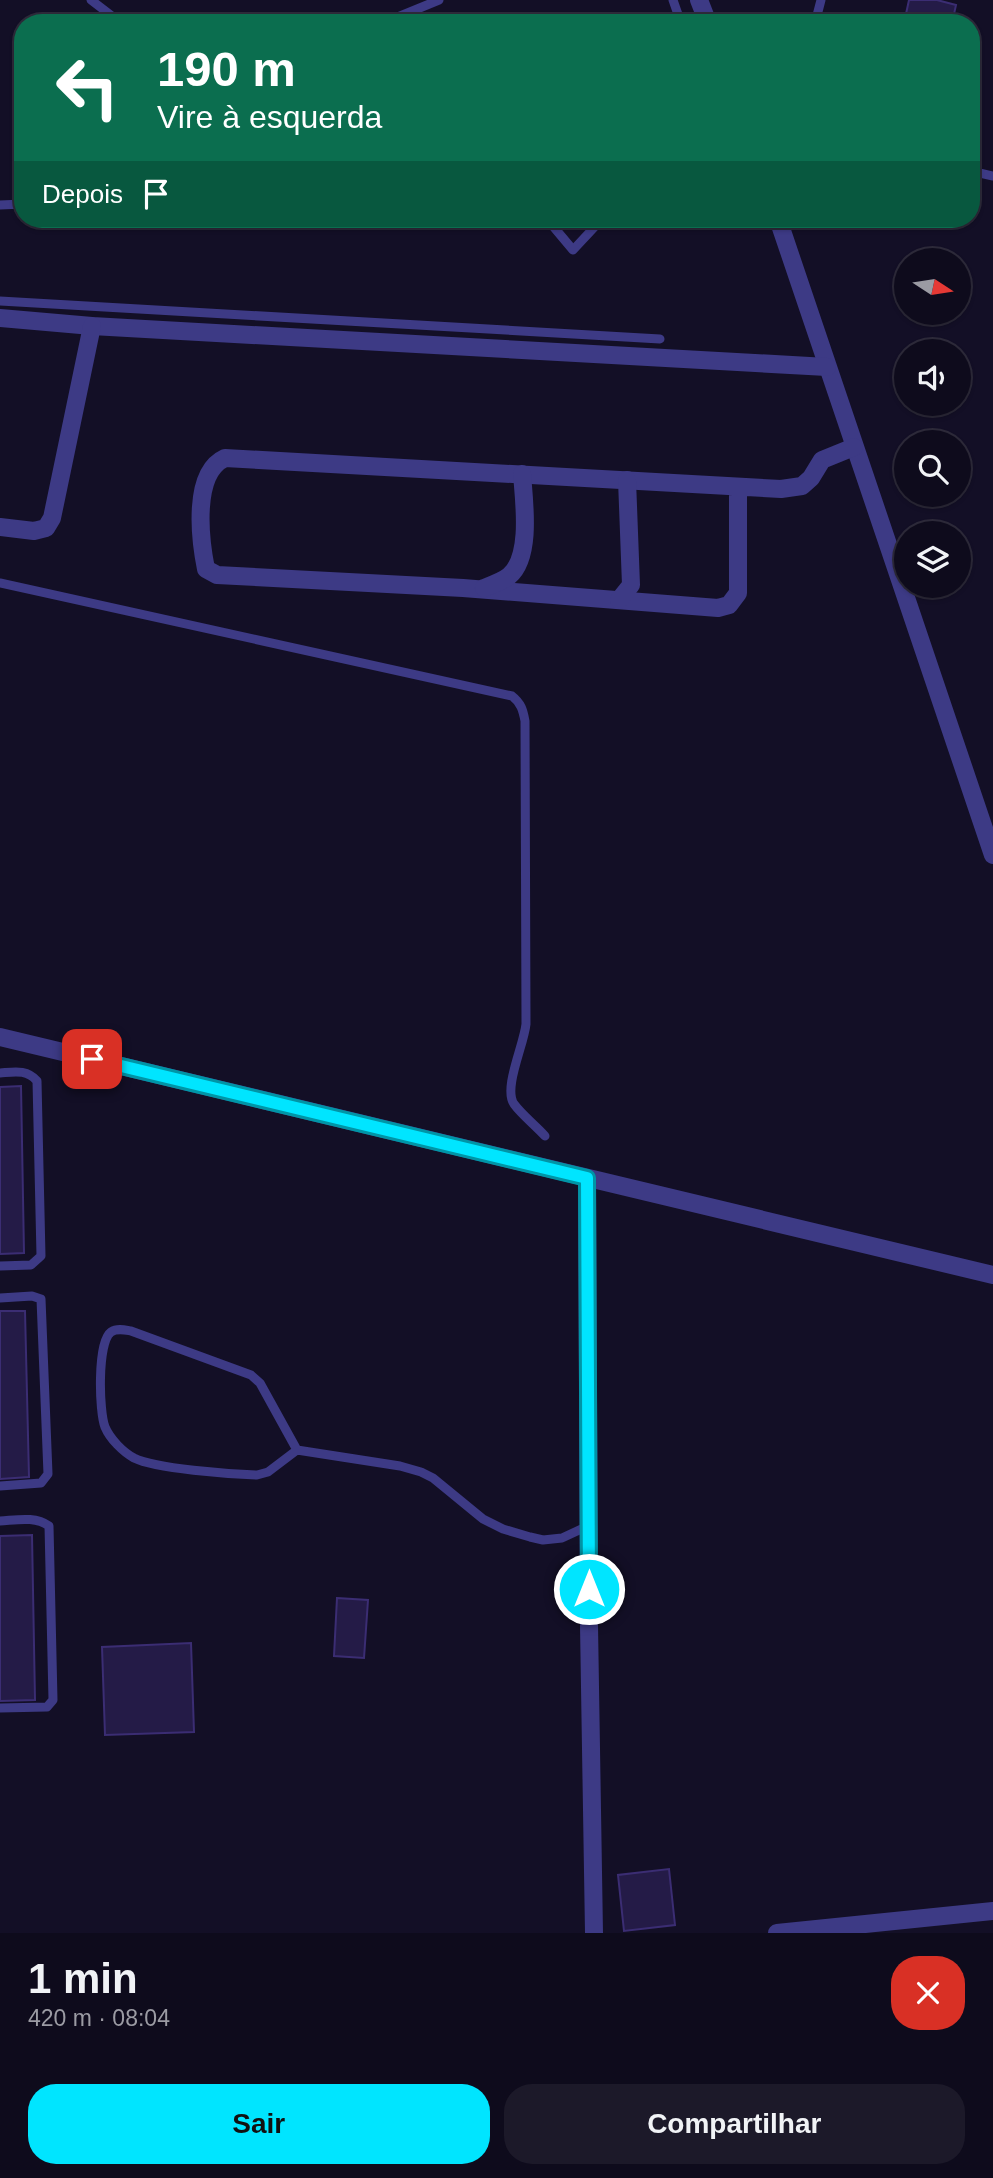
<!DOCTYPE html>
<html lang="pt">
<head>
<meta charset="utf-8">
<style>
	body { margin:0; font-family:Helvetica,sans-serif; background:#1c1929; color:#f1f3f6; height:100vh; display:flex; flex-direction:column; font-size:26px; white-space:nowrap }
	* { box-sizing:border-box; margin:0 }
	p { font-size:23px; color:#9b9ba3 }
	.icon { flex:none; width:38px; height:38px; fill:none; stroke:currentColor; stroke-width:2; stroke-linecap:round; stroke-linejoin:round }
	.map { position:relative; height:1933px; overflow:hidden }
	.details { display:flex; flex-direction:column; background:#0e0b1c; flex:1 }
	.details>* { flex:none }
	.top-card { position:absolute; left:14px; top:14px; width:966px; height:214px; border-radius:28px; box-shadow:0 2px 5px #0004,0 0 0 2px #2e2b3b; background:#0b6e4f; color:#fff; overflow:hidden }
	.needle { width:46px; rotate:102deg }
	.fabs { position:absolute; left:894px; top:248px; display:grid; gap:14px }
	.fabs a { display:grid; place-items:center; width:77px; height:77px; border-radius:50%; background:#0e0b1c; box-shadow:0 2px 5px #0004,0 0 0 2px #2e2b3b; font-size:35px }
	.pin { position:absolute; display:grid; place-items:center; width:60px; height:60px; color:#fff; margin:-30px; border-radius:14px; box-shadow:0 4px 10px #0006 }
	.me { position:absolute; width:77px; margin:-38px; rotate:0deg; stroke-linejoin:round; filter:drop-shadow(0 0 5px #0008) }
	.turn { display:flex; align-items:center; gap:24px; height:147px; padding:0 28px; font-size:32px }
	.turn .icon { width:91px; height:91px; stroke-width:2.5 }
	.turn b { display:block; font-size:49px; line-height:60px }
	.then { display:flex; align-items:center; height:66px; padding:0 28px; background:#0003; gap:14px; font-size:26px }
	.round { display:grid; place-items:center; flex:none; width:74px; height:74px; border-radius:28px; background:#1c1929 }
	.head { display:flex; align-items:center; justify-content:space-between; height:119px; padding:0 28px }
	h1 { font-size:42px; font-weight:700; line-height:52px }
	.primary-button { display:flex; gap:14px; margin-top:auto; padding:14px 28px }
	.primary-button a { flex:1; height:80px; border-radius:28px; background:#00e5ff; color:#111; font-size:28px; font-weight:700; line-height:80px; text-align:center }
	.primary-button a+a { background:#1c1929; color:#f1f3f6 }
	.map>svg:first-child { display:block }
</style>
</head>
<body>
<div class="map">
<svg width="993" height="1933" viewBox="0 0 993 1933">
	<rect width="100%" height="100%" fill="#130f26"/>
	<g fill="#241b47" stroke="#3b2d73" stroke-width="2">
		<polygon points="909,0 937,0 956,5 952,23 904,23"/>
		<polygon points="21,1086 24,1253 0,1254 0,1087"/>
		<polygon points="0,1311 25,1311 29,1477 0,1479"/>
		<polygon points="32,1535 35,1700 0,1701 0,1536"/>
		<polygon points="337,1598 368,1600 364,1658 334,1656"/>
		<polygon points="191,1643 194,1732 105,1735 102,1647"/>
		<polygon points="669,1869 675,1925 624,1931 618,1875"/>
	</g>
	<g fill="none" stroke-linecap="round" stroke-linejoin="round">
		<g stroke="#3d3a85" stroke-width="9">
			<polyline points="91,0 121,23"/>
			<polyline points="673,0 681,23"/>
			<polyline points="383,23 439,0"/>
			<polyline points="815,23 821,0"/>
			<polyline points="971,171 993,176"/>
			<polyline points="0,205 23,204"/>
			<polyline points="547,219 573,250 602,219"/>
			<polyline points="0,301 660,339"/>
			<path d="M0 583 512 696C521 703 523 710 525 721L526 1024C524 1045 503 1088 514 1104 522 1115 535 1125 545 1136"/>
			<path d="M0 1073C14 1072 27 1069 37 1081L41 1256 31 1265 0 1266"/>
			<polyline points="0,1298 32,1296 41,1299 48,1474 41,1483 0,1486"/>
			<path d="M297 1450 260 1383 251 1375 131 1331C125 1330 117 1328 111 1332 97 1342 99 1412 105 1427 110 1439 123 1452 134 1458 156 1469 230 1474 257 1475L268 1472 297 1450 400 1466 421 1472 433 1478 483 1519 503 1529 530 1537 543 1540 562 1538 588 1526"/>
			<path d="M0 1521C17 1520 35 1516 49 1526L53 1700 47 1707 0 1708"/>
		</g>
		<g stroke="#3d3a85" stroke-width="18">
			<polyline points="699,0 708,23"/>
			<polyline points="778,219 993,855"/>
			<polyline points="0,318 92,326 827,367"/>
			<path d="M738 487V593L729 605 718 608 463 588 217 575 206 569C200 539 192 473 225 458L781 489 802 486 811 478 822 460 854 447"/>
			<polyline points="0,527 34,531 46,528 52,518 92,326"/>
			<path d="M484 588C492 585 503 581 509 576 532 557 524 501 522 474"/>
			<polyline points="619,600 631,585 627,480"/>
			<polyline points="0,1037 993,1275"/>
			<polyline points="587,1178 589,1610"/>
			<polyline points="589,1625 594,1933"/>
			<polyline points="777,1933 993,1911"/>
		</g>
	</g>
	<g fill="none" stroke-linecap="round" stroke-linejoin="round">
		<g stroke="#0095a6" stroke-width="18">
			<polyline id="route" points="92,1059 587,1178 589,1589"/>
		</g>
		<use href="#route" stroke="#00e5ff" stroke-width="12"/>
	</g>
</svg>
<div class="fabs">
<a><svg class="needle" viewBox="-14 -14 28 28"><path d="M0-13l5 13h-10z" fill="#e53935"/><path d="M0 13l5-13h-10z" fill="#9b9ba3"/></svg></a>
<a><svg class="icon" aria-label="sound" viewBox="0 0 24 24"><path d="M4 9h4l5-4v14l-5-4H4zM17 9q2 3 0 6"/></svg></a>
<a><svg class="icon" aria-label="search" viewBox="0 0 24 24"><circle cx="10" cy="10" r="6"/><path d="M15 15l6 6"/></svg></a>
<a><svg class="icon" aria-label="layers" viewBox="0 0 24 24"><path d="M12 4l9 5-9 5-9-5zM3 14l9 5 9-5"/></svg></a>
</div>
<div class="pin" style="left:92px;top:1059px;background:#d93025"><svg class="icon" aria-label="arrive" viewBox="0 0 24 24"><path d="M6 21V4h12l-3 4 3 4H6"/></svg></div>
<svg class="me" style="left:589px;top:1589px" viewBox="-20 -20 40 40"><circle r="17" fill="#00e5ff" stroke="#fff" stroke-width="3"/><path d="M0-11L8 9 0 5-8 9z" fill="#fff"/></svg>
<div class="top-card">
<div class="turn"><svg class="icon" aria-label="left" viewBox="0 0 24 24"><path d="M17 20v-9H6M10 6l-5 5 5 5"/></svg><div><b>190 m</b>Vire à esquerda</div></div>
<div class="then">Depois<svg class="icon" aria-label="arrive" viewBox="0 0 24 24"><path d="M6 21V4h12l-3 4 3 4H6"/></svg></div>
</div>
</div>
<section class="details">
<div class="head"><div><h1>1 min</h1><p>420 m · 08:04</p></div><a class="round" style="background:#d93025;color:#fff"><svg class="icon" aria-label="close" viewBox="0 0 24 24"><path d="M6 6l12 12M18 6L6 18"/></svg></a></div>
<div class="primary-button"><a>Sair</a><a>Compartilhar</a></div>
</section>
</body>
</html>
